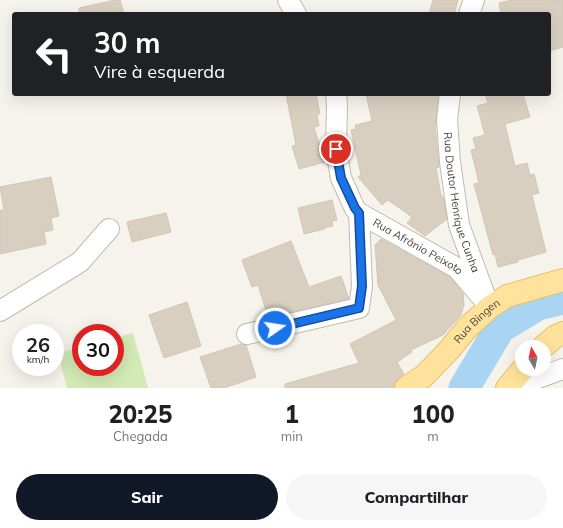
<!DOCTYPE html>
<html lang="pt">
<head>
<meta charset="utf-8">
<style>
	body { margin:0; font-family:Mulish,sans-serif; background:#f6f6f6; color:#202124; height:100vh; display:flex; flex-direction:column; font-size:15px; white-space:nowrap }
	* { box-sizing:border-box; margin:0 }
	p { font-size:13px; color:#757577 }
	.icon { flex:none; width:22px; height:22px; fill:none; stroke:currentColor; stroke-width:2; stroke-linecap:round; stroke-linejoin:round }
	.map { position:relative; height:388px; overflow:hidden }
	.side { display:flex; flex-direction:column; background:#fff; flex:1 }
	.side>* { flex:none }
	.hud { position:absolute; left:12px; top:12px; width:539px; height:84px; border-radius:4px; box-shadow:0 4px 16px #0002; background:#202124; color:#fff; overflow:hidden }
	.needle { width:26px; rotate:351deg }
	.fabs { position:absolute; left:515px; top:340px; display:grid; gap:8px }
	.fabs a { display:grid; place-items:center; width:36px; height:36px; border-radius:50%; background:#fff; box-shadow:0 4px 16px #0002; font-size:20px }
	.speed { position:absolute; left:12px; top:324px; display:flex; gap:8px; font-size:20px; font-weight:700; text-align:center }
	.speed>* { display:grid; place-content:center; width:52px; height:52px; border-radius:50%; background:#fff; box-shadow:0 4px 16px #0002; line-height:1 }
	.speed small { font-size:10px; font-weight:400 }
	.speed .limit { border:6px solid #d22; background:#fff; color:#111 }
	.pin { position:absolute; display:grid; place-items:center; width:34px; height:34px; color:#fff; margin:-17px; border:2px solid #fff; border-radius:50%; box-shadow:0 1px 4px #0007 }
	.me { position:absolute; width:44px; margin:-22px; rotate:77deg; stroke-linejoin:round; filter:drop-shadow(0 0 3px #0008) }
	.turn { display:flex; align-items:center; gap:14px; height:84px; padding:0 16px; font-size:18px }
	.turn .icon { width:52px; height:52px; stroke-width:2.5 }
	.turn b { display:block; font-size:28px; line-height:34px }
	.eta { display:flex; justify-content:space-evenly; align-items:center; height:68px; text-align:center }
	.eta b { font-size:24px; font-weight:800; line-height:28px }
	.cta { display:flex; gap:8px; margin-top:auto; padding:8px 16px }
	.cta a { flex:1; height:46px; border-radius:24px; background:#111827; color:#fff; font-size:16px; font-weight:800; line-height:46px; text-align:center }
	.cta a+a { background:#f6f6f6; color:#202124 }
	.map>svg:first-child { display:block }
</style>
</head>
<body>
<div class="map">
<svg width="563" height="388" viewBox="0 0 563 388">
	<rect width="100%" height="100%" fill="#f6f3ec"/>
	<polygon fill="#d2eab5" points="133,333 148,388 67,388 58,353 81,347 81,367 115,367 115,338"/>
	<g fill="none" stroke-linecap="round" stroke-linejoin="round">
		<polyline stroke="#a9d4f2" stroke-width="31" points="464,388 500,328 538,305 563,299"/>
	</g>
	<g fill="#d8cfc1" stroke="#d3c7b4">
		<polygon points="115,0 120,0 124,14 79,14 79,8"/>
		<polygon points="433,0 458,0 454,14 429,14"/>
		<polygon points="511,0 563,0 563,47 549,51 549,14 501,14 499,3"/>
		<polygon points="286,94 316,94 320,114 317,114 319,126 314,127 325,162 299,169 292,146 296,145"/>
		<polygon points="366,94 438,94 436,119 436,125 435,125 439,167 436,168 441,195 444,199 447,219 425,236 407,223 412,217 388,200 382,205 358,177 361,175 351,130 356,129 355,125 372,121"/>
		<polygon points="485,94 523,94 530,117 505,124 515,166 527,163 530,175 534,174 539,193 532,195 546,252 518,260 518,262 498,267 495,254 493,255 474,184 479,183 471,150 476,149 473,138 485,135 477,106 488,103"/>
		<polygon points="51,177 59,216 51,218 53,230 44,232 46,244 0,254 0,210 4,210 0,187"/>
		<polygon points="332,200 337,220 332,221 333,226 324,228 325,229 304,234 298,208"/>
		<polygon points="166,213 171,232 132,242 127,222"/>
		<polygon points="381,239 450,277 463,293 464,305 461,315 443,335 411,350 412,352 397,362 404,374 399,378 395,382 394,388 285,388 285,384 359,363 350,344 396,320 378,285 375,245"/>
		<polygon points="291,241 309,287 341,276 349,299 268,317 258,285 252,287 242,260"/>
		<polygon points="187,302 201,346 164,358 149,315"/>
		<polygon points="241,344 246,345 256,377 224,388 211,388 200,357"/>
	</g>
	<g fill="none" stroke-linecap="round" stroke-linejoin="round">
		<g stroke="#c2bbae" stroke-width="22">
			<g id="minor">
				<polyline points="288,0 296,14"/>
				<polyline points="469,14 474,0"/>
				<path id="s1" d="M336 94 337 105 336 149 341 178 355 209 359 213 457 268 490 307"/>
				<path id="s2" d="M450 94 447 120 450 162 459 225 484 293"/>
				<polyline points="0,311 80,262 109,229"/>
				<polyline points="247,334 359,308 362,286 359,213"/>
				<polyline points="510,388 563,369"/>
			</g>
		</g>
		<g stroke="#e6c16a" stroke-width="24">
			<g id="major">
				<polyline points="543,347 556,336 563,333"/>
				<path id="s3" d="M406 388 424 376 449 350 468 327 490 307 507 296 563 280"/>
				<polyline points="507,388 523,369"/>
			</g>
		</g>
		<use href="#minor" stroke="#fff" stroke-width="20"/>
		<use href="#major" stroke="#ffe39c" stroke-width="22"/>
	</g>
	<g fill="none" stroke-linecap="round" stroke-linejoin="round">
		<g stroke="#114b97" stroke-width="10">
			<polyline id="route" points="275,328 359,308 362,286 359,213 355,208 341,178 336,149"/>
		</g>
		<use href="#route" stroke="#1a73e8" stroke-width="7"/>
	</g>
	<g text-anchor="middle" stroke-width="3" stroke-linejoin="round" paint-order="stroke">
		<g font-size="11" fill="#4b4439" stroke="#fff">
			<text dy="4" stroke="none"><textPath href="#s2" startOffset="110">Rua Doutor Henrique Cunha</textPath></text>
			<text dy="4" stroke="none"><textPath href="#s1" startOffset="192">Rua Afrânio Peixoto</textPath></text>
			<text dy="4" stroke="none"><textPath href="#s3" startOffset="98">Rua Bingen</textPath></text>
		</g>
	</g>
</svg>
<div class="fabs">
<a><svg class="needle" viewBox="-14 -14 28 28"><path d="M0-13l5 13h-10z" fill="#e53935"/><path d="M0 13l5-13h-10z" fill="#757577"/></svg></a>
</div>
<div class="speed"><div>26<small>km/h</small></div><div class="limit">30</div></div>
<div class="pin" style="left:336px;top:149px;background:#d93025"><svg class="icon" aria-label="arrive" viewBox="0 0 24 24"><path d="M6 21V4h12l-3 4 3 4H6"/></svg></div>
<svg class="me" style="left:275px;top:328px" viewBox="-20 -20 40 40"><circle r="17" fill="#1a73e8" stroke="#fff" stroke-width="3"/><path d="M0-11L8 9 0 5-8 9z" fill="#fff"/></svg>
<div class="hud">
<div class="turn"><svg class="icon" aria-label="left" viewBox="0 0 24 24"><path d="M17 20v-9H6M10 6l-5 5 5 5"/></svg><div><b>30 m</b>Vire à esquerda</div></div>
</div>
</div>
<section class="side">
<div class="eta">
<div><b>20:25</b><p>Chegada</p></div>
<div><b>1</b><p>min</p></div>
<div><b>100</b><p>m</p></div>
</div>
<div class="cta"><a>Sair</a><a>Compartilhar</a></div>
</section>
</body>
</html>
